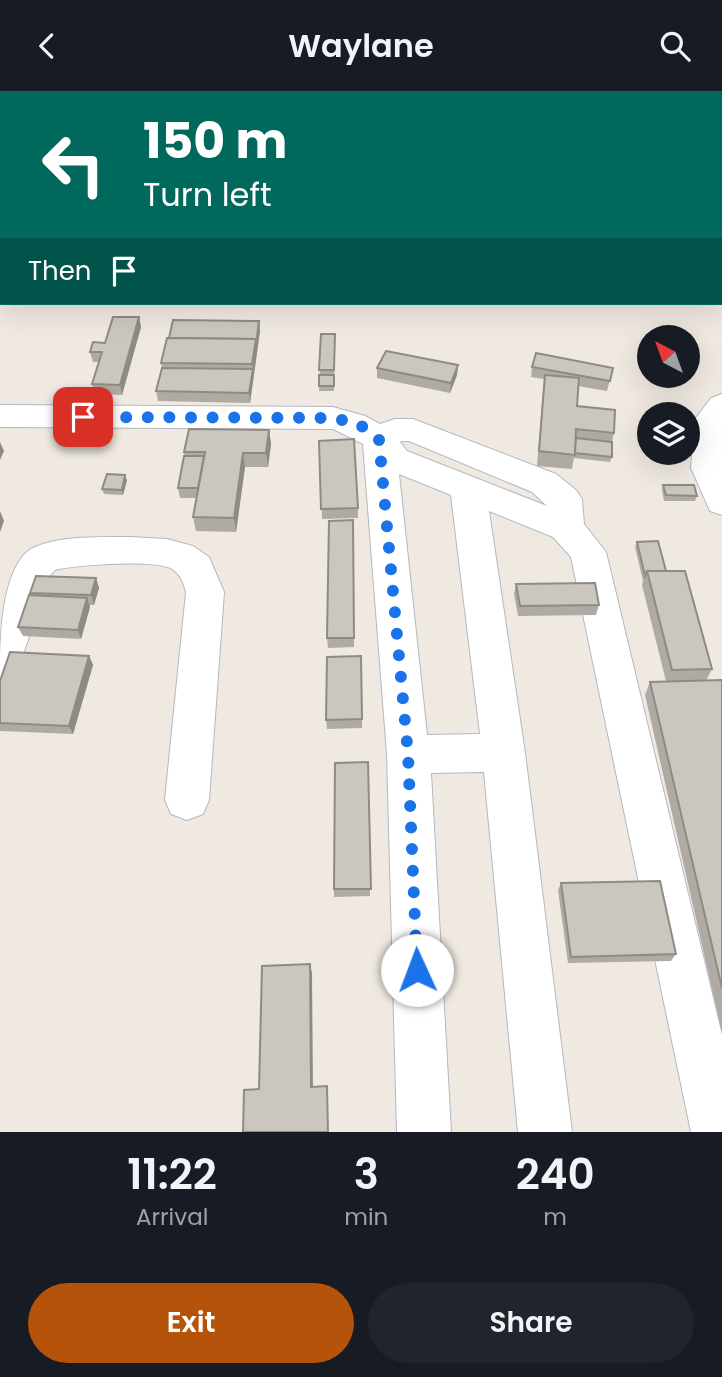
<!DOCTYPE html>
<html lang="en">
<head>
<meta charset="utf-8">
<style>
	body { margin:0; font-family:Poppins,sans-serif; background:#20242c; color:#f1f3f6; height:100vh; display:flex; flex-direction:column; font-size:26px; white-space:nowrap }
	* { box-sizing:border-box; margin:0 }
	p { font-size:23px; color:#9ea1a6 }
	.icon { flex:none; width:38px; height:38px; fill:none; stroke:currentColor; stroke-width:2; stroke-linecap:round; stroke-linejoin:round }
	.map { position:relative; height:1041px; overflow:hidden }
	.drawer { display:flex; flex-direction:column; background:#171b24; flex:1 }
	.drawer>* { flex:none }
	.banner { position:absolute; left:0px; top:0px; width:723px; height:214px; box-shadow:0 7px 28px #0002; background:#00695c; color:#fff; overflow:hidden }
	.needle { width:46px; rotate:319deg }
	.buttons { position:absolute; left:637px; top:234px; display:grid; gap:14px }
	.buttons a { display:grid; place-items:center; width:63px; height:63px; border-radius:50%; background:#171b24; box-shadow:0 7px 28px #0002; font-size:35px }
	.pin { position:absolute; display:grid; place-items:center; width:60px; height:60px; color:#fff; margin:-30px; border-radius:14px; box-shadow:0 4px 10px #0006 }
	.me { position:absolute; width:77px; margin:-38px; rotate:358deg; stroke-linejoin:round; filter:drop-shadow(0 0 5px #0008) }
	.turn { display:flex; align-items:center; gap:24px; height:147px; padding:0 28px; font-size:32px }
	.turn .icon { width:91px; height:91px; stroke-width:2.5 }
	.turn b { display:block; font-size:49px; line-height:60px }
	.then { display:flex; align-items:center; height:66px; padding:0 28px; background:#0003; gap:14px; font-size:26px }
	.eta { display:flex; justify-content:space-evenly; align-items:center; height:119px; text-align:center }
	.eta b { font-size:42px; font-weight:600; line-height:49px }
	.action { display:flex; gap:14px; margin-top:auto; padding:14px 28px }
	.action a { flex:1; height:80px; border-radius:42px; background:#b45309; color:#fff; font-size:28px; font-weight:600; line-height:80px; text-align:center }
	.action a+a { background:#20242c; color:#f1f3f6 }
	header { display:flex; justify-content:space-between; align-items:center; height:91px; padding:0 28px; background:#171b24; font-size:32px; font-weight:600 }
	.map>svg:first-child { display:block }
</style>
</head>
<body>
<header><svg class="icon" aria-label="back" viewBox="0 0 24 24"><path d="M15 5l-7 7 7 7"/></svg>Waylane<svg class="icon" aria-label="search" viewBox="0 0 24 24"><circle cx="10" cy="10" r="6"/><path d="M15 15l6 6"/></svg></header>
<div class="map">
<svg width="722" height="1041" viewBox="0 0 722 1041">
	<rect width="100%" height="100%" fill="#efe9e1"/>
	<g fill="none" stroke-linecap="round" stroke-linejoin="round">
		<g stroke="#b4b7c1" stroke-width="2">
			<g id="minor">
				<polygon points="113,0 138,0 112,2"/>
				<rect x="489" y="0" width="22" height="2"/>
				<rect x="646" y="0" width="22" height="2"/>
				<rect x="721" y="108" width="1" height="16"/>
				<polygon points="722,303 722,424 710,420 691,377 695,328 711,307"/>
				<path d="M0 314 333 316 365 325 380 333 395 328H413L556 383 576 399 582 408 584 433 606 461 722 944V1041H691L571 466 553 446 489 420 525 662 572 1041H518L484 681 431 682 451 1041H397L387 663 363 353 333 338 0 336ZM402 350H409L532 401 547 415 407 360 400 351ZM399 383 451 404 480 643 427 644Z"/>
				<path d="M130 446 167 448 193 455 209 466 224 501 209 709 203 723 187 729 171 723 165 709 186 501C183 491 181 484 172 478 155 468 76 474 55 479L48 487 20 573 14 585 0 589C0 553 0 484 28 460 51 444 102 446 130 446Z"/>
			</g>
		</g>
		<g stroke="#c9c9c9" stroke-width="2">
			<g id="highway">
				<polygon points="4,0 26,0 3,2"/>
				<polygon points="32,0 54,0 31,2"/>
				<polygon points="69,0 93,0 68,2"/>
				<polygon points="2,23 2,40 0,40 0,24"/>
				<polygon points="2,89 2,108 0,109 0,90"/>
			</g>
		</g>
		<use href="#minor" fill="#fff" fill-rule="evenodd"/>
		<use href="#highway" fill="#ffa35c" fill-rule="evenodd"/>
	</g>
	<g fill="#afaba4">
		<polygon points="139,226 141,236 122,304 95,303 92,293 99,271 93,271 90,261 105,252"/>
		<polygon points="259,230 260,240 250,312 158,310 156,300 162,277 161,272"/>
		<polygon points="321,243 335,253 334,300 319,300"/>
		<polygon points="458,274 457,284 450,302 377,287 377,277"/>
		<polygon points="532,276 613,277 607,300 578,295 577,315 614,342 612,351 612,366 610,371 574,367 572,378 537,375 543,298 544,288 531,286"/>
		<polygon points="269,339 271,353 268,376 245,376 236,441 196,440 193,426 197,407 180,407 178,397 184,365 184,361"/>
		<polygon points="319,350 358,417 358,427 322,428"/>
		<polygon points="127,389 123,404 104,403 102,398"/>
		<polygon points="663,394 697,405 695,410 664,410 662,399"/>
		<polygon points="353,429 354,556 328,557 327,547"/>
		<polygon points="637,451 666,480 712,578 706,590 722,589 722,942 645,604 650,591 666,590 642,494 643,490 635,456"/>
		<polygon points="96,487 99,497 94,514 89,514 90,516 81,548 23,545 18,536 31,504 30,502"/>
		<polygon points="516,493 599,514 596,524 518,525 514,503"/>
		<polygon points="89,565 93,574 73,643 0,640 0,590"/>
		<polygon points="362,628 362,637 327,638 326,629"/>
		<polygon points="368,671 370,805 334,806 334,798"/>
		<polygon points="561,792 676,863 671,870 568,872 558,799"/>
	</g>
	<g fill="#8e8b86">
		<polygon points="139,226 141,236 122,304 120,294"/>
		<polygon points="259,230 260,240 250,312 249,302 253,278 252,273"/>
		<polygon points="458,274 457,284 450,302 451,292"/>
		<polygon points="269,339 271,353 268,376 266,362"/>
		<polygon points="0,351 4,360 0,369"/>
		<polygon points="243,362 245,376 236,441 234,427"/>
		<polygon points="125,384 127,389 123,404 122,399"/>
		<polygon points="0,420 4,430 0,441"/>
		<polygon points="96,487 99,497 94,514 91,504"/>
		<polygon points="87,507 90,516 81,548 78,539"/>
		<polygon points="89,565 93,574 73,643 69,635"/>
		<polygon points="310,873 312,882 313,1003 311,996"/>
	</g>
	<g fill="#cbc7bf" stroke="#8e8b86" stroke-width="2">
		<polygon points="113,226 139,226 120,294 92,293 102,261 90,261 93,251 105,252"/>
		<polygon points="173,229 259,230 256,253 256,248 169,247"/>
		<polygon points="321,243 335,243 334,279 319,279"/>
		<polygon points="167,247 256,248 252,273 161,272"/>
		<polygon points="386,260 458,274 451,292 377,277"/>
		<polygon points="536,262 613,277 610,290 532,276"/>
		<polygon points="162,277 253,278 249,302 156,300"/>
		<rect x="319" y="284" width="15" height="11"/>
		<polygon points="545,284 579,287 577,315 615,319 614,342 576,338 575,364 539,360"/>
		<polygon points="189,338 269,339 266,362 243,362 234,427 193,426 205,361 184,361"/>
		<polygon points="576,347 612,351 612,366 575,362"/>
		<polygon points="354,348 358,417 321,418 319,350"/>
		<polygon points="184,365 204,365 198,397 178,397"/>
		<polygon points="107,383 125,384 122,399 102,398"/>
		<polygon points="663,394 694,394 697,405 666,404"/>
		<polygon points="353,429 354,547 327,547 329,430"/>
		<polygon points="658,450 666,480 647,480 645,485 637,451"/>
		<polygon points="647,480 685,480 712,578 672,579"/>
		<polygon points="36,485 96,487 91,504 30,502"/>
		<polygon points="595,492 599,514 520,515 516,493"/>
		<polygon points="29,504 87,507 78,539 18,536"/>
		<polygon points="10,561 89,565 69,635 0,632 0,590"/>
		<polygon points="361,565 362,628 326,629 327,566"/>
		<polygon points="722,589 722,897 650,591"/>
		<polygon points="368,671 371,798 334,798 335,672"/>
		<polygon points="660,790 676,863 571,866 561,792"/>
		<polygon points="310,873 311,996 327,995 328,1041 243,1041 244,999 259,998 262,875"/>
	</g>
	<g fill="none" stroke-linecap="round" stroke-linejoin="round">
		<polyline stroke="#1a73e8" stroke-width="12" stroke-dasharray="0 21.6" points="83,326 333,327 359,333 379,349 408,663 417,879"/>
	</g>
</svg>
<div class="buttons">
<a><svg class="needle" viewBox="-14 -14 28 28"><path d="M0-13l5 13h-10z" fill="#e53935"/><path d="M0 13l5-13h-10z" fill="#9ea1a6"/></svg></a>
<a><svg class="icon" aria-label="layers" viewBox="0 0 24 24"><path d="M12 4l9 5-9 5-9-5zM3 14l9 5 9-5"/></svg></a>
</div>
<div class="pin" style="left:83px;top:326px;background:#d93025"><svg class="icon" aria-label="arrive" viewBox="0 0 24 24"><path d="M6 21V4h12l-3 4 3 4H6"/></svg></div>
<svg class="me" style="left:417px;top:879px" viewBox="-20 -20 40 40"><circle r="19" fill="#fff"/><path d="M0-13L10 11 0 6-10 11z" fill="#1a73e8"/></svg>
<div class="banner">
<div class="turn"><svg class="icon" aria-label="left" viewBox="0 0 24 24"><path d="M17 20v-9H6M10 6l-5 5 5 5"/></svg><div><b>150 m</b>Turn left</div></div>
<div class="then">Then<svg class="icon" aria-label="arrive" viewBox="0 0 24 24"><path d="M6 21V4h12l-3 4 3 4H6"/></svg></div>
</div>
</div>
<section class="drawer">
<div class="eta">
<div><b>11:22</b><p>Arrival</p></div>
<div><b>3</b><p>min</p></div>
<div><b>240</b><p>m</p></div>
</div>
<div class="action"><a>Exit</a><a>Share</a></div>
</section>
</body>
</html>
